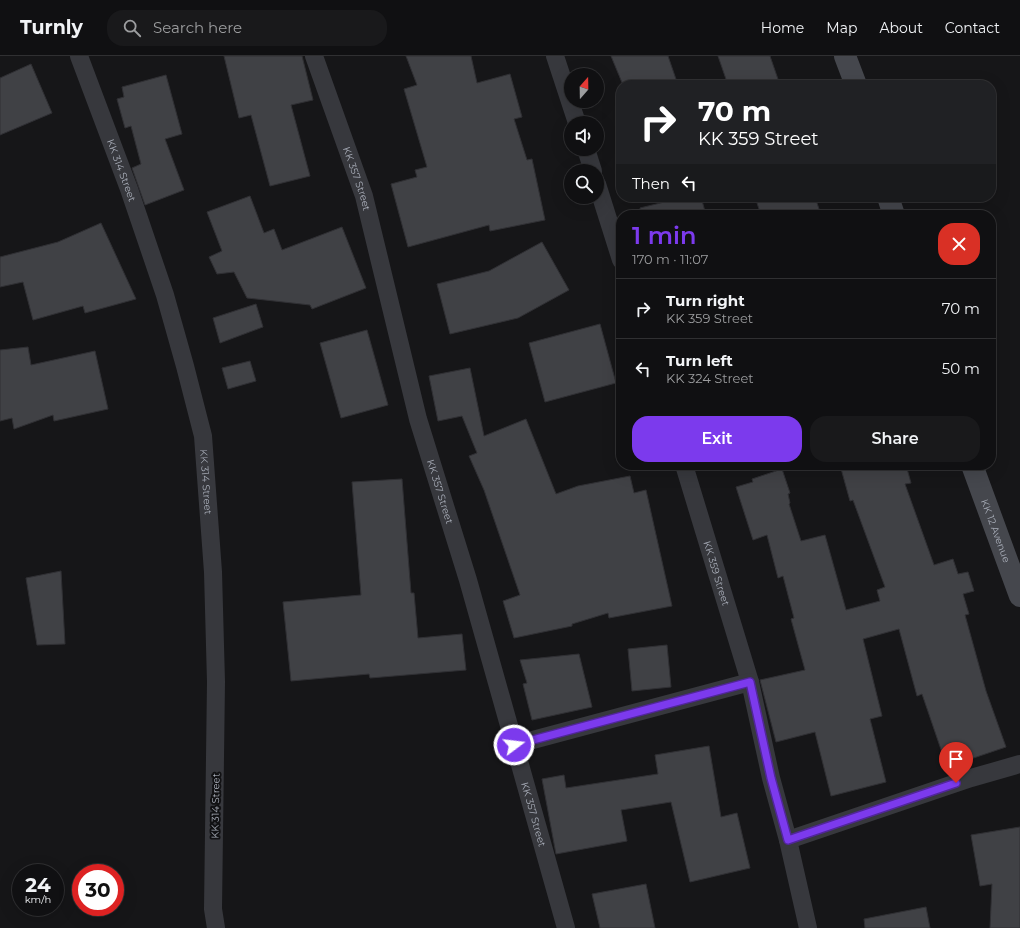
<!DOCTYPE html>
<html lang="en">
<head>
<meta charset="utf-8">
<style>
	body { margin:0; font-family:Montserrat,sans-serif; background:#19191b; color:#f1f3f6; height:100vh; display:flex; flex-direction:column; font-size:15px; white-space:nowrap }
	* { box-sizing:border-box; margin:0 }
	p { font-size:13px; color:#9c9d9f }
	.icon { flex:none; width:22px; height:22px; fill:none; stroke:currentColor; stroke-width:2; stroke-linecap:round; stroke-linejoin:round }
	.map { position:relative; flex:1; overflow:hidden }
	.details { position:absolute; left:616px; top:154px; width:380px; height:260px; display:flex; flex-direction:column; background:#101012; border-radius:16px; box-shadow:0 4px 16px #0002,0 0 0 1px #303032 }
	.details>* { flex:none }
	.guide { position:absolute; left:616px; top:24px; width:380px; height:122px; border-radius:16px; box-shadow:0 4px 16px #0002,0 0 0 1px #303032; background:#202124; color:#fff; overflow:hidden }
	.needle { width:26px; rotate:20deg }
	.fabs { position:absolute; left:564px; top:12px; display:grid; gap:8px }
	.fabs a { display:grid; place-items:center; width:40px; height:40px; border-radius:50%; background:#101012; box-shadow:0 4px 16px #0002,0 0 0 1px #303032; font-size:20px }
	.speed { position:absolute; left:12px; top:808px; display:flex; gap:8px; font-size:20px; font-weight:700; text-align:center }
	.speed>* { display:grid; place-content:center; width:52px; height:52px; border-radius:50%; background:#101012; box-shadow:0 4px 16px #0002,0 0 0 1px #303032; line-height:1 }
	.speed small { font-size:10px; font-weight:400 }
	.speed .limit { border:6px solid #d22; background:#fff; color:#111 }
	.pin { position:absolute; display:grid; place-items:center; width:34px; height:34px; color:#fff; margin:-41px -17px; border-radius:50% 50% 50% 0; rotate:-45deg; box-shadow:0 0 4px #0007 }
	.pin .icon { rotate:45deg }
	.me { position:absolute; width:44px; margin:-22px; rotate:75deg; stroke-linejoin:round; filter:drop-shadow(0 0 3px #0008) }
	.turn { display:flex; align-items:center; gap:14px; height:84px; padding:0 16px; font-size:18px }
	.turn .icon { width:52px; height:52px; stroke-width:2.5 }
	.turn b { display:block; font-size:28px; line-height:34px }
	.then { display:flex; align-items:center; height:38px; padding:0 16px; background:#0003; gap:8px; font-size:15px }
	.round { display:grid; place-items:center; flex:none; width:42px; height:42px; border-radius:16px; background:#19191b }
	.head { display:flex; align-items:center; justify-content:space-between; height:68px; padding:0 16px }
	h1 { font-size:24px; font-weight:600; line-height:30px; color:#7c3aed }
	.primary-button { display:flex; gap:8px; margin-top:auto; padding:8px 16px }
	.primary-button a { flex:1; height:46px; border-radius:16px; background:#7c3aed; color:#fff; font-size:16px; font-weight:600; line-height:46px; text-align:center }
	.primary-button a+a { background:#19191b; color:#f1f3f6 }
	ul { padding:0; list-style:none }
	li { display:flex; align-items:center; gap:12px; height:60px; padding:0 16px; border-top:1px solid #303032 }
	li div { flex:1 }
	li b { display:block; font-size:15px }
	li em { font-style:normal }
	header { display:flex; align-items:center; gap:24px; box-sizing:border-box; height:56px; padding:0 20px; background:#101012; border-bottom:1px solid #303032 }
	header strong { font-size:19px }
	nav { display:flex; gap:22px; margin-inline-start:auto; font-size:14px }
	.search { width:280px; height:36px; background:#19191b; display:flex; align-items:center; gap:10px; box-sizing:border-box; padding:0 14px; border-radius:16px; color:#9c9d9f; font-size:15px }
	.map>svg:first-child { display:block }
</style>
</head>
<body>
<header>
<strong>Turnly</strong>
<div class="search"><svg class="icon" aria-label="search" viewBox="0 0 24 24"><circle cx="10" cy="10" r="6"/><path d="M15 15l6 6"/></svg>Search here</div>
<nav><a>Home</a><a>Map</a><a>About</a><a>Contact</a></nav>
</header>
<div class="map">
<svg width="1020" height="872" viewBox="0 0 1020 872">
	<rect width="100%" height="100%" fill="#161618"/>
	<g fill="#404145" stroke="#303034">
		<polygon points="224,0 302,0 313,44 291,49 310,120 270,130 251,59 239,62"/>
		<polygon points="406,0 471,0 477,27 510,18 522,61 514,63 527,104 532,103 545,164 490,175 489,169 408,191 391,128 417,121 415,114 427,111 404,33 417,29"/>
		<polygon points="611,0 668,0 678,29 623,29"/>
		<polygon points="718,0 770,0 780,29 728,29"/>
		<polygon points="31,8 52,57 0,79 0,22"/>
		<polygon points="166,19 182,78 165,83 184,134 145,149 132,112 141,108 131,70 125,72 117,43 124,41 122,31"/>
		<polygon points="250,140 264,177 274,173 282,194 342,171 366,232 312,253 310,249 247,242 234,216 217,218 209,201 222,195 207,156"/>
		<polygon points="685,141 701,141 706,159 641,159 640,152"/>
		<polygon points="755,141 815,141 821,159 761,159"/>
		<polygon points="101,167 136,243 85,257 83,250 33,264 23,226 0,231 0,201 58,186"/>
		<polygon points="542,186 569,234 518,262 450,278 437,228 489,215"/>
		<polygon points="256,248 263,271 220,287 213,262"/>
		<polygon points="600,268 616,327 545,346 529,287"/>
		<polygon points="367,274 388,349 341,362 320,287"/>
		<polygon points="28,291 31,309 95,295 108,353 54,365 53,359 14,373 12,362 0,365 0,294"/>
		<polygon points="250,305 256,325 228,333 222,312"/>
		<polygon points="470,312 484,380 526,363 556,438 578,430 630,420 634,437 646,434 672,550 609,562 608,557 572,568 572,570 514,582 503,545 520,539 484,434 469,400 477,397 462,360 438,365 429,320"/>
		<polygon points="840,409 906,409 911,427 905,428 934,509 953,503 958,518 968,516 974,535 963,538 969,558 965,559 986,635 1006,691 947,711 922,638 917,640 899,573 863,583 882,660 870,663 886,726 831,740 815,676 776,686 760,624 805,614 791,563 794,562 783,520 778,522 767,479 753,484 736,431 753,426 752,423 782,413 790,437 788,438 790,447 789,448 801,485 825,479 846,554 880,545 877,534 885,531 853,444 850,445"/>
		<polygon points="402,423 411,537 414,537 418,582 462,578 466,614 370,622 369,618 291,625 283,546 361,539 352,426"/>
		<polygon points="61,515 65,588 37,589 26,522"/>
		<polygon points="667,589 671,631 632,635 628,593"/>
		<polygon points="579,598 592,651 532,664 523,628 527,627 520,604"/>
		<polygon points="709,690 721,761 737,757 750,812 690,826 671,746 621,754 627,785 556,798 542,723 564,719 566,732 658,718 655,699"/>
		<polygon points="1020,771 1020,872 990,872 992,828 980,830 971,779"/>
		<polygon points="646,828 655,872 600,872 592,838"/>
		<polygon points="926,851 930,872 865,872 864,863"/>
	</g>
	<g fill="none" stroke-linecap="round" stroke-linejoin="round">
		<g stroke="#37383d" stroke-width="18">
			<path id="s1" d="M79 0 129 133 165 239 185 310 203 380 213 516 216 626 213 853 216 872"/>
			<path id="s2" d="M314 0 364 140 418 363 468 524 566 872"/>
			<polyline points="555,0 577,67"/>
			<polyline points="586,93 593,115"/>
			<polyline points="597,128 621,204"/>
			<path id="s3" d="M684 409 750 626 771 722 788 784 808 872"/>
			<polyline points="514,689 750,626"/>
			<polyline points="788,784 971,722 1020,708"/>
		</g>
		<g stroke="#45474d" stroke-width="22">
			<polyline points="845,0 856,29"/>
			<polyline points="888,141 894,159"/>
			<path id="s4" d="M972 409 1020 540"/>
		</g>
	</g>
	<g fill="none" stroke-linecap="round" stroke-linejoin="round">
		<g stroke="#51269a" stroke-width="10">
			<polyline id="route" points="514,689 750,626 771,722 788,784 956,727"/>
		</g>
		<use href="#route" stroke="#7c3aed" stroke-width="7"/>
	</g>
	<g text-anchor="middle" stroke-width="4" stroke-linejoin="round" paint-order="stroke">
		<g font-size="10" fill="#a8adb8" stroke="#111113">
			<text dy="4" stroke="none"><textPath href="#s1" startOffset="122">KK 314 Street</textPath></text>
			<text dy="4" stroke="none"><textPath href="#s2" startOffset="130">KK 357 Street</textPath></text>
			<text dy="4" stroke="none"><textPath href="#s1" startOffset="446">KK 314 Street</textPath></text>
			<text dy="4" stroke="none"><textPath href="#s2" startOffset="454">KK 357 Street</textPath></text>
			<text dy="4" stroke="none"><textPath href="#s4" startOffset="70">KK 12 Avenue</textPath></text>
			<text dy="4" stroke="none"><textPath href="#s3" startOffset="113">KK 359 Street</textPath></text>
			<text transform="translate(215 750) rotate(-89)" y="4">KK 314 Street</text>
			<text dy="4" stroke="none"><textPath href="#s2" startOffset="790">KK 357 Street</textPath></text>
		</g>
	</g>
</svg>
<div class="fabs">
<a><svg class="needle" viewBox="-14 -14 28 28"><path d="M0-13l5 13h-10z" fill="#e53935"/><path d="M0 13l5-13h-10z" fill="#9c9d9f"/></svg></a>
<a><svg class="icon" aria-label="sound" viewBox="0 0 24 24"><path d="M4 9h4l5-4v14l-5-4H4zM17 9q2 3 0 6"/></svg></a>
<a><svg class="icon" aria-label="search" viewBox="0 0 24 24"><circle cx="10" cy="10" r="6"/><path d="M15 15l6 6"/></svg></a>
</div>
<div class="speed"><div>24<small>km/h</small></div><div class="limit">30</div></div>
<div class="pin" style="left:956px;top:727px;background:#d93025"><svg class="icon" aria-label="arrive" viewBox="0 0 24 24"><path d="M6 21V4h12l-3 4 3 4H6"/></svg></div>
<svg class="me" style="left:514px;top:689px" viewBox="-20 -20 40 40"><circle r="17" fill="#7c3aed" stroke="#fff" stroke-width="3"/><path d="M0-11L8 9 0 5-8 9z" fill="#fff"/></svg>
<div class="guide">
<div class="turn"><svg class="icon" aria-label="right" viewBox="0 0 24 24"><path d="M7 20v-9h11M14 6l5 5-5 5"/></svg><div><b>70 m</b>KK 359 Street</div></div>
<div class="then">Then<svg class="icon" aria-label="left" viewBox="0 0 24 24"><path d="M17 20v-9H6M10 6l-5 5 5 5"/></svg></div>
</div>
<section class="details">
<div class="head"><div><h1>1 min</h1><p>170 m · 11:07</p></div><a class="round" style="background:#d93025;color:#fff"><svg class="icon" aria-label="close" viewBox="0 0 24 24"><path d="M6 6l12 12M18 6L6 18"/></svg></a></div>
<ul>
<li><svg class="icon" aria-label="right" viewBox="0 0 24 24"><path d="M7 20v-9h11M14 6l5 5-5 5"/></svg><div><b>Turn right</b><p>KK 359 Street</p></div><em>70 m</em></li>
<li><svg class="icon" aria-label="left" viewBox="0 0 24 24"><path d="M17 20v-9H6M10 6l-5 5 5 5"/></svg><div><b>Turn left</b><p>KK 324 Street</p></div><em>50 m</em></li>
</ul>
<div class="primary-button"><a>Exit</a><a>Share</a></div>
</section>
</div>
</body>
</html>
